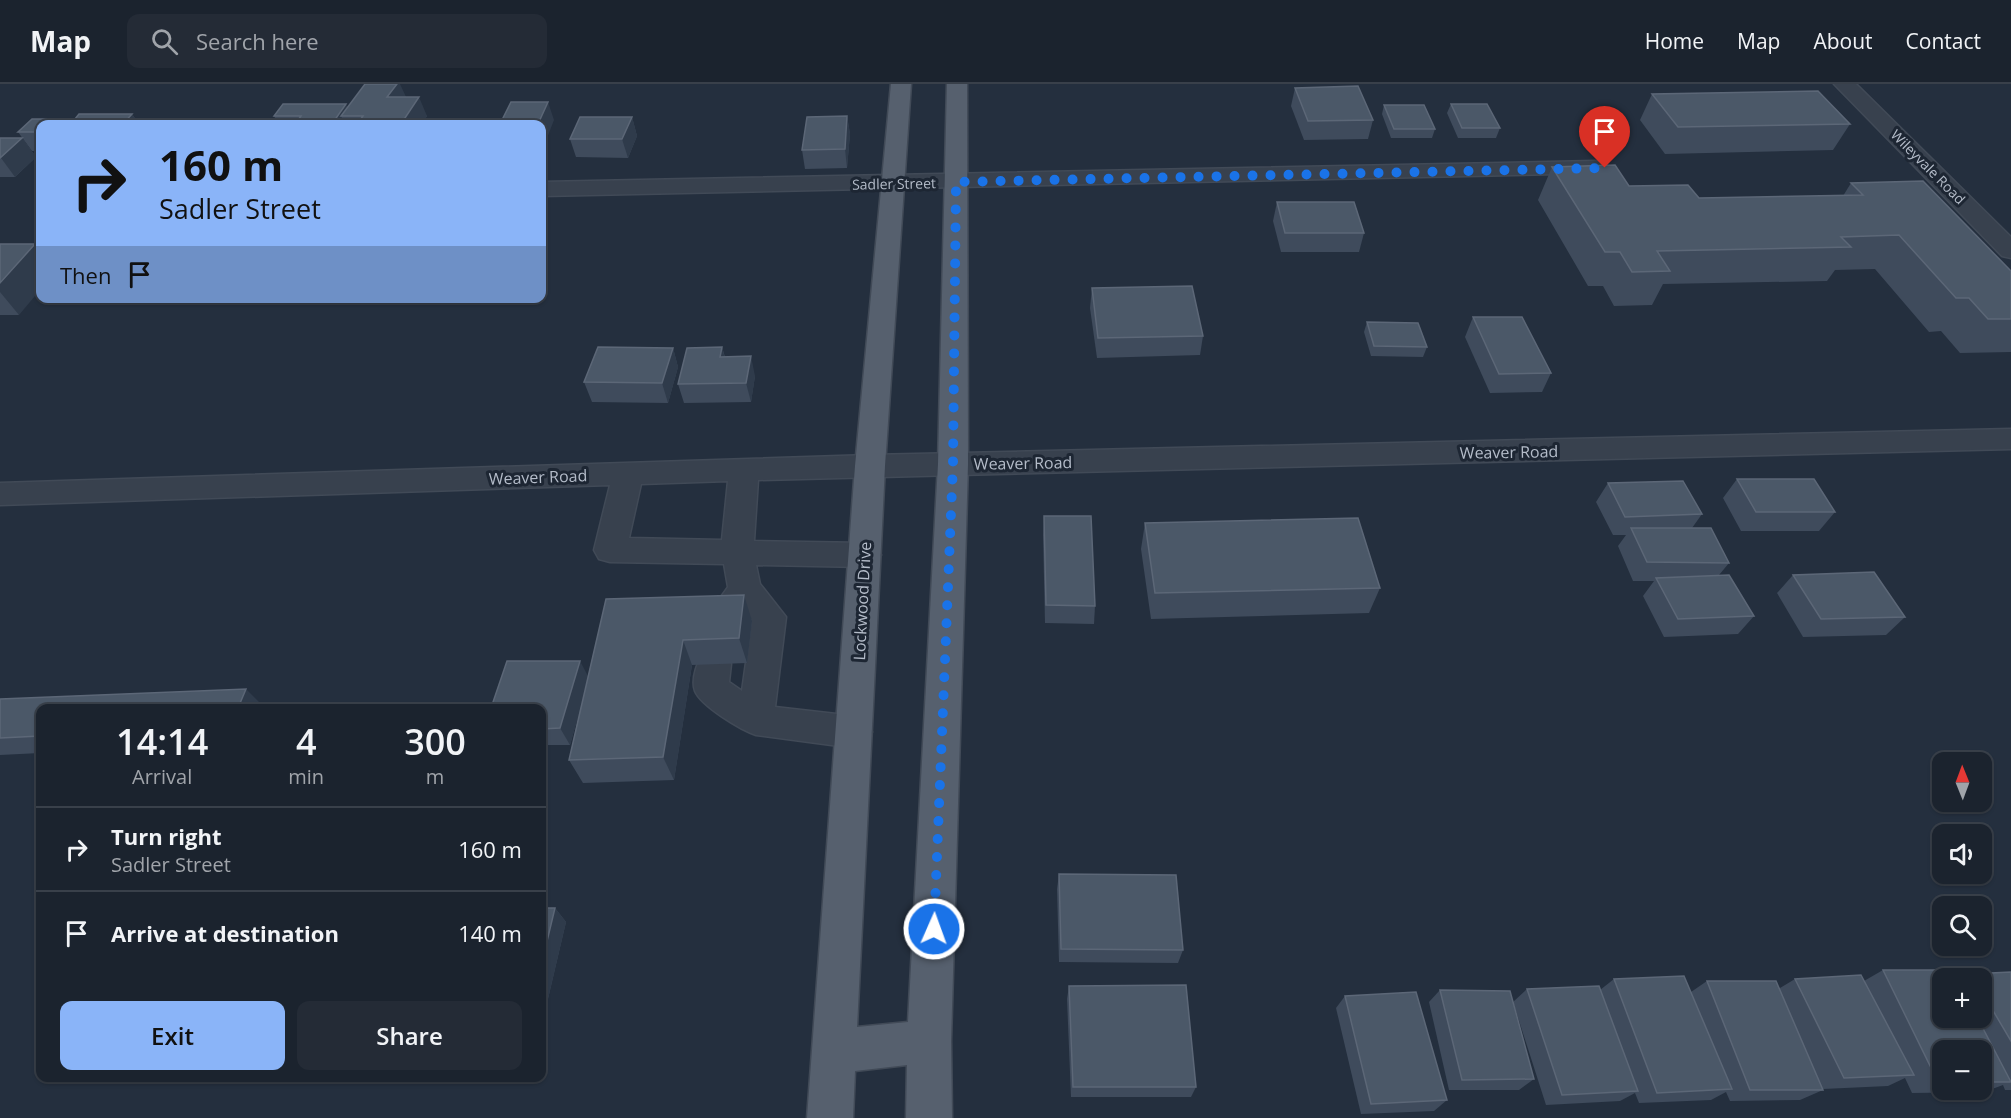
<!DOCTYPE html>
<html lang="en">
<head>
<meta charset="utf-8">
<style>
	body { margin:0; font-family:"Open Sans",sans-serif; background:#242b36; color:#f1f3f6; height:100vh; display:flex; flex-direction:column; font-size:22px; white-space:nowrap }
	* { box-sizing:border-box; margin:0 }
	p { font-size:20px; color:#a0a4aa }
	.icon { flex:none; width:33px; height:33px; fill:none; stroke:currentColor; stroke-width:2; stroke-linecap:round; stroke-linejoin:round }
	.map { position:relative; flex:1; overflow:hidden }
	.details { position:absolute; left:36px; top:620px; width:510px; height:378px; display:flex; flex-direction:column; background:#1b232e; border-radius:12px; box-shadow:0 2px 4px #0004,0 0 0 2px #39404a }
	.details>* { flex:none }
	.guide { position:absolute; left:36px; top:36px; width:510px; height:183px; border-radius:12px; box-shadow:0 2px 4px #0004,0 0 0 2px #39404a; background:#8ab4f8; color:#111; overflow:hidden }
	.needle { width:39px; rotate:359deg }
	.buttons { position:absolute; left:1932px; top:668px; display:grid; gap:12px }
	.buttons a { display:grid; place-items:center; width:60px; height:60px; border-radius:12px; background:#1b232e; box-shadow:0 2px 4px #0004,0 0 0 2px #39404a; font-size:30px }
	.pin { position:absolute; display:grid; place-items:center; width:51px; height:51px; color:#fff; margin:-62px -26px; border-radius:50% 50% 50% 0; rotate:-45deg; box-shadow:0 0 6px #0007 }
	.pin .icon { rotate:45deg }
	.me { position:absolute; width:66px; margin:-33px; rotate:2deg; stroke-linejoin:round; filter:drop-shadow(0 0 4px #0008) }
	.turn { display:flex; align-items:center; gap:21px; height:126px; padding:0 24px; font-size:27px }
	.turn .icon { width:78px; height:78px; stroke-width:2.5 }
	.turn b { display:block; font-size:42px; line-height:51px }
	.then { display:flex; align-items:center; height:57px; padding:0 24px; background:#0003; gap:12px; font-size:22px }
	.eta { display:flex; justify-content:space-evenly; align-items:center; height:102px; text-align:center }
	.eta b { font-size:36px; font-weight:600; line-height:42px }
	.primary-button { display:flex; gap:12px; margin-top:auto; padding:12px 24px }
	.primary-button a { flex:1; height:69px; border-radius:12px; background:#8ab4f8; color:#111; font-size:24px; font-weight:600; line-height:69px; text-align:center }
	.primary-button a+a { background:#242b36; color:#f1f3f6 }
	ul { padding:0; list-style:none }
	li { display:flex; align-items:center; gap:18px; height:84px; padding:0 24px; border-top:2px solid #39404a }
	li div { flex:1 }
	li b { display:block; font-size:22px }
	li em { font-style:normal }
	header { display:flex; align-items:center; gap:36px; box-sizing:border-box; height:84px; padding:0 30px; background:#1b232e; border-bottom:2px solid #39404a }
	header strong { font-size:28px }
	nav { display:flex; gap:33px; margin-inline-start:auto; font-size:21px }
	.search { width:420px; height:54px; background:#242b36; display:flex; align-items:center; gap:15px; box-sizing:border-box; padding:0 21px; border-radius:12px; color:#a0a4aa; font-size:22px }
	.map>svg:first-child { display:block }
</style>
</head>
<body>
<header>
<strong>Map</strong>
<div class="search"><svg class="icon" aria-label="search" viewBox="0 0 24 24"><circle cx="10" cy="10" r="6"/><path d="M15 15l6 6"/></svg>Search here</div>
<nav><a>Home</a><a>Map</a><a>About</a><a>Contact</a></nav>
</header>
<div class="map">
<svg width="2011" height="1034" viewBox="0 0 2011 1034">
	<rect width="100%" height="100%" fill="#242f3e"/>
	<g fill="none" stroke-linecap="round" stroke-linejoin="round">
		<g stroke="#414a57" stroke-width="3">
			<g id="minor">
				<polygon points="1834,0 1856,0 2011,153 2011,174 2002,172"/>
				<polygon points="1595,77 1603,79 1606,84 1603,89 542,112 542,98"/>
				<path d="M2011 345V365L758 396 754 457 865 459 876 462 881 471 876 480 865 483 756 481 760 500 786 533 775 623 854 632 867 637 872 648 867 659 854 664 756 651C741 646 701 622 695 607 691 596 697 580 702 570L714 566 726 570 731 580 729 598 742 607 752 536 746 529C734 544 728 554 708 547L703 538 728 503 724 480 610 478 599 475 594 466 610 401 0 421V399L870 371ZM728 397 722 456 629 454 641 400Z"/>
			</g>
		</g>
		<g stroke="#414a57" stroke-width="3">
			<polygon id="major" points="891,0 911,0 885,382 857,943 908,938 938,380 947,0 967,0 968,380 951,957 952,1034 906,1034 907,981 855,987 853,1034 807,1034 855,382"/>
		</g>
		<use href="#minor" fill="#38414e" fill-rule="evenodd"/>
		<use href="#major" fill="#56606e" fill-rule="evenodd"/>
	</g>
	<g fill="#3f4b5c" fill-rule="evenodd">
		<polygon points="1295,4 1373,36 1368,55 1304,56 1291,22"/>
		<polygon points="1652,10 1850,40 1833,66 1665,70 1640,36"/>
		<polygon points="406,13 427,32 422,40 278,40 274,32 348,23"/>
		<polygon points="1451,20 1500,44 1496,54 1458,54 1447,29"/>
		<polygon points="1384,21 1435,45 1432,54 1391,54 1382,30"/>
		<polygon points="79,30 132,30 139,40 40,40 40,67 32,67 18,48 32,35 75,35"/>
		<polygon points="847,32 850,50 847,84 805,85 802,66"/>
		<polygon points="632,33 637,52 628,74 576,73 570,55"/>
		<polygon points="0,54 22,54 36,73 15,93 0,93"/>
		<polygon points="1552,83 1629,102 1699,114 1843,112 1851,99 2011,187 2011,268 1960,269 1941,247 1929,248 1875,185 1835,186 1827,197 1663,200 1652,221 1614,222 1603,202 1588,202 1538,116"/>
		<polygon points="1277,118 1364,149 1359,168 1281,168 1273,137"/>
		<polygon points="0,160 19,231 0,231"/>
		<polygon points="1092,204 1203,252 1200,271 1097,274 1090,224"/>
		<polygon points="1473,233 1551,289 1542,308 1490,309 1465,253"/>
		<polygon points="1367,238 1427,263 1423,273 1371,272 1364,248"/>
		<polygon points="722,263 725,273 755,292 751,318 684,319 678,300"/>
		<polygon points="673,264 678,283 668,319 592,318 584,298"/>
		<polygon points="1737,395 1835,428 1819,447 1741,447 1723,414"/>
		<polygon points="1608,399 1702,430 1692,444 1729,479 1719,491 1754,532 1738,550 1664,553 1643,512 1654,497 1633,497 1618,462 1626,451 1613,451 1596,418"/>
		<polygon points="1044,432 1095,522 1094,540 1045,539 1043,451"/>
		<polygon points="1145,439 1380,504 1369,529 1151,535 1141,465"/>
		<polygon points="1793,491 1905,533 1886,551 1803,553 1777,509"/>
		<polygon points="606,515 752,537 747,579 692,581 674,696 583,699 569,676 580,625 570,661 542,661 542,624 588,592"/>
		<polygon points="0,615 263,622 40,624 40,669 0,671"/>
		<polygon points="1059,790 1183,866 1178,879 1059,878 1057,805"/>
		<polygon points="542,824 555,824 566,838 547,919 542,919"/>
		<path d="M1883 886 1942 933H1982V894H1964L1971 890 2011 888V1006H2005L2003 1001 1984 1008 1912 1009 1905 994 1888 1002 1823 1005V1006L1800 1016 1730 1017 1726 1008 1711 1016 1639 1019 1635 1009 1620 1017 1546 1021 1513 918 1527 905 1600 906 1614 895 1691 908 1707 897 1780 904 1795 895 1864 897ZM1942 966H1982V1005H1942Z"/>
		<polygon points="1069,902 1196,1003 1191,1013 1071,1013 1067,915"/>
		<polygon points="1440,906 1534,995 1519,1006 1449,1006 1429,918"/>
		<polygon points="1345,912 1447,1016 1434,1027 1361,1030 1336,924"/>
	</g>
	<g fill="#2f3b4b">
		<polygon points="397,0 400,0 407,15 387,13"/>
		<polygon points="419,13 427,32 422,40 401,40"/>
		<polygon points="548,18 554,36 542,67 542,40 538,40"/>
		<polygon points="346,20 352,32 341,32 345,40 332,40"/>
		<polygon points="132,30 139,40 123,40"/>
		<polygon points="847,32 850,50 847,84 845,65"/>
		<polygon points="632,33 637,52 628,74 622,55"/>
		<polygon points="22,54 36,73 15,93 1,74"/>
		<polygon points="35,160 40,166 40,206 19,231 0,208 0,199"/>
		<polygon points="722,263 727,283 720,273"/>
		<polygon points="673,264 678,283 668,319 662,299"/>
		<polygon points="751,272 755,292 751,318 746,299"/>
		<polygon points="744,511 752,537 747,579 739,554"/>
		<polygon points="683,556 692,581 674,696 663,673"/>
		<polygon points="580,577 589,594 570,661 560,644"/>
		<polygon points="246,605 263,622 262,624 238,624"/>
		<polygon points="555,824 566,838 547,919 542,914 542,878"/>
	</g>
	<g fill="#4b5868" stroke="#5c6777" stroke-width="1.5">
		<polygon points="365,0 397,0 387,13 419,13 401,40 357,40 363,32 341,32"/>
		<polygon points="1358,2 1373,36 1308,37 1295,4"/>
		<polygon points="1818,7 1850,40 1678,43 1652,10"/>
		<polygon points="511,18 548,18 538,40 500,40"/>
		<polygon points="283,20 346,20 332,40 295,40 301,32 274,32"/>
		<polygon points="1451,20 1487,20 1500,44 1462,44"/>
		<polygon points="1384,21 1424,21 1435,45 1394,45"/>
		<polygon points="79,30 132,30 123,40 40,40 40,48 18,48 32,35 75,35"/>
		<polygon points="847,32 845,65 802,66 807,33"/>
		<polygon points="580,33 632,33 622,55 570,55"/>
		<polygon points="0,54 22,54 0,74"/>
		<polygon points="1615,81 1629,102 1688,101 1699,114 1863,111 1851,99 1923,97 2011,187 2011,235 1988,235 1969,214 1956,214 1899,151 1841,153 1851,163 1657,167 1670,187 1632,188 1620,168 1605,168 1552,83"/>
		<polygon points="1277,118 1354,118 1364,149 1285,149"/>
		<polygon points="0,160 35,160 0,199"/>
		<polygon points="1192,202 1203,252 1098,254 1092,204"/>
		<polygon points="1473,233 1522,233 1551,289 1499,290"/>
		<polygon points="1367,238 1418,239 1427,263 1374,262"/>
		<polygon points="598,263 673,264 662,299 584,298"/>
		<polygon points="722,263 720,273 751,272 746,299 678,300 687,264"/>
		<polygon points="1737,395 1814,395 1835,428 1756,428"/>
		<polygon points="1683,397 1702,430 1625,433 1608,399"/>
		<polygon points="1044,432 1091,432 1095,522 1046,521"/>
		<polygon points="1358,434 1380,504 1155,509 1145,439"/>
		<polygon points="1631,444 1711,444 1729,479 1647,478"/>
		<polygon points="1874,488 1905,533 1821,535 1793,491"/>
		<polygon points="1729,491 1754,532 1678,535 1656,494"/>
		<polygon points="744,511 739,554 683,556 663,673 569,676 606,515"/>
		<polygon points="507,577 580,577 560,644 542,645 542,624 491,624"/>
		<polygon points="246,605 238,624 40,624 40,652 0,654 0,615"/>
		<polygon points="1059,790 1176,791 1183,866 1061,865"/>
		<polygon points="542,824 555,824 542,878"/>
		<polygon points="1883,886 1952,886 1956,894 1942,894 1942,933 1977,933 2011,998 1982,998 1982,966 1942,966 1942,998 1938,998"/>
		<polygon points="2011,888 2011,957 1982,908 1982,894 1973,894 1971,890"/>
		<polygon points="1861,891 1914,991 1844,994 1795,895"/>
		<polygon points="1684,892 1732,1005 1657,1009 1614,895"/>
		<polygon points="1707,897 1776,897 1823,1006 1750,1006"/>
		<polygon points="1186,901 1196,1003 1073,1003 1069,902"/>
		<polygon points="1599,902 1638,1007 1562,1011 1527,905"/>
		<polygon points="1440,906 1510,907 1534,995 1462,996"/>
		<polygon points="1416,908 1447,1016 1371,1020 1345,912"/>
	</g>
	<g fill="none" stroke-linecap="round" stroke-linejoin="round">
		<polyline stroke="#1a73e8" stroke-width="10" stroke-dasharray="0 18" points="934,845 953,380 956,98 1605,84"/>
	</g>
	<g text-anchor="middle" stroke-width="6" stroke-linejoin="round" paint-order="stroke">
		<g font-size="14" fill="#b4bcc9" stroke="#1d2633">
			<text transform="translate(1928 83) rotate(45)" y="5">Wileyvale Road</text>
			<text transform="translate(894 100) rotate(-1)" y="5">Sadler Street</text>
		</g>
		<g font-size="16" fill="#b4bcc9" stroke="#1d2633">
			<text transform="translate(1509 368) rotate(-1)" y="6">Weaver Road</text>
			<text transform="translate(1023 379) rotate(-1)" y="6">Weaver Road</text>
			<text transform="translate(538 393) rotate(-2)" y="6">Weaver Road</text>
			<text transform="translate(862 517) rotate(-87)" y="6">Lockwood Drive</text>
		</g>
	</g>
</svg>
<div class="buttons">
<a><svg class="needle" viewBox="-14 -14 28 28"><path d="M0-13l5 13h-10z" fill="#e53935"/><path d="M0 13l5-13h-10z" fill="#a0a4aa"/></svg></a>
<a><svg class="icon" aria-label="sound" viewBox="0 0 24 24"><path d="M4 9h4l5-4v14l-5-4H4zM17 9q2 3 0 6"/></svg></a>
<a><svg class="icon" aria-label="search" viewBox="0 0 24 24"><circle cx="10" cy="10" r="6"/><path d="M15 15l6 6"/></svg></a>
<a>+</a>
<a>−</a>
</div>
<div class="pin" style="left:1605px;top:84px;background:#d93025"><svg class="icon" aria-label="arrive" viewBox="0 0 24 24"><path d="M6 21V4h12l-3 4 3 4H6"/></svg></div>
<svg class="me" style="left:934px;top:845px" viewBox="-20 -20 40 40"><circle r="17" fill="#1a73e8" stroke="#fff" stroke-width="3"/><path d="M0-11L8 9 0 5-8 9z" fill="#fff"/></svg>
<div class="guide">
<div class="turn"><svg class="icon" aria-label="right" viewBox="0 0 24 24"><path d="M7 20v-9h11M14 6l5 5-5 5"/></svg><div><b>160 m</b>Sadler Street</div></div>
<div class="then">Then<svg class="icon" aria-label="arrive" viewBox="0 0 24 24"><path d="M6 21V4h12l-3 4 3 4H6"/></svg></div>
</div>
<section class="details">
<div class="eta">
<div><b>14:14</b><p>Arrival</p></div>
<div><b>4</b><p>min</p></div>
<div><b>300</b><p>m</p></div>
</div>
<ul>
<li><svg class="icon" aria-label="right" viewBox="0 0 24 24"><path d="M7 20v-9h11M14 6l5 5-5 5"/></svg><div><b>Turn right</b><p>Sadler Street</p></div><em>160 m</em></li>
<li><svg class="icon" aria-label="arrive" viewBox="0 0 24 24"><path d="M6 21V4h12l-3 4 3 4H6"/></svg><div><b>Arrive at destination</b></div><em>140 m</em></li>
</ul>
<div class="primary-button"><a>Exit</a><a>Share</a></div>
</section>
</div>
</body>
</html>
